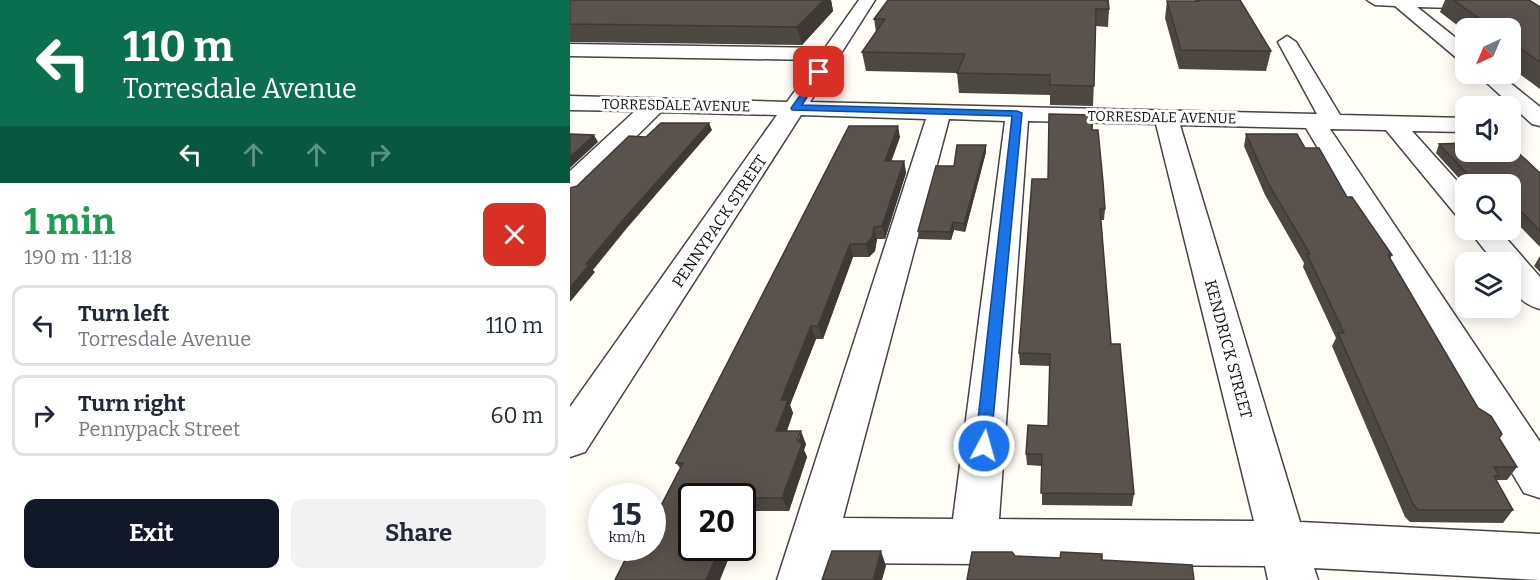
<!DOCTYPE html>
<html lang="en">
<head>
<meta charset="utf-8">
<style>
	body { margin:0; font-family:Bitter,serif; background:#f2f2f3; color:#1f2937; height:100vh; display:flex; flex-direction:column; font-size:22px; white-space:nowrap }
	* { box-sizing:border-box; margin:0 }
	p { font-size:20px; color:#747a83 }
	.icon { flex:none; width:33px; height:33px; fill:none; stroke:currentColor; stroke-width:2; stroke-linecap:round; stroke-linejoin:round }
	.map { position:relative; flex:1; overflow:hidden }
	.sheet { display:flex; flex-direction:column; background:#fff; width:570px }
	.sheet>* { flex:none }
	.banner { background:#0b6e4f; color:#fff; overflow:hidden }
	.needle { width:39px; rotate:224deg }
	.tools { position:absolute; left:885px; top:18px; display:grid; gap:12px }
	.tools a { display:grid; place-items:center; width:66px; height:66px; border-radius:12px; background:#fff; box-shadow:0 3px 15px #0003; font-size:30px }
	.speed { position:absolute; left:18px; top:483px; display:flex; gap:12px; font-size:30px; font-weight:700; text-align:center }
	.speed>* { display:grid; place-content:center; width:78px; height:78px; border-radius:50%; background:#fff; box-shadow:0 3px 15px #0003; line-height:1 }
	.speed small { font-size:15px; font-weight:400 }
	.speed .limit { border:3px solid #111; border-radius:9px; background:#fff; color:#111 }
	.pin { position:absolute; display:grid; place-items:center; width:51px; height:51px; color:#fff; margin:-26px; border-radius:12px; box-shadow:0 3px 9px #0006 }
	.me { position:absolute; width:66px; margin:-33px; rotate:6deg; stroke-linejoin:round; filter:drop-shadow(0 0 4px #0008) }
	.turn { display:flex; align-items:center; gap:21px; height:126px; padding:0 24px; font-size:27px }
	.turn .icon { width:78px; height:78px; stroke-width:2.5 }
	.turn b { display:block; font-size:42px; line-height:51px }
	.lanes { display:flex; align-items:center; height:57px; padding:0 24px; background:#0003; justify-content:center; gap:30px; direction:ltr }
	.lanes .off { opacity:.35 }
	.round { display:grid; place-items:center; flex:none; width:63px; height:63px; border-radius:12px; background:#f2f2f3 }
	.overview { display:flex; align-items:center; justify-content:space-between; height:102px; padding:0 24px }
	h1 { font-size:36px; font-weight:700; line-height:45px; color:#1e9e55 }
	.button { display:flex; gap:12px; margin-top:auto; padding:12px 24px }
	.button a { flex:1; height:69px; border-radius:12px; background:#111827; color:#fff; font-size:24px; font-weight:700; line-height:69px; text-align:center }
	.button a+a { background:#f2f2f3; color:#1f2937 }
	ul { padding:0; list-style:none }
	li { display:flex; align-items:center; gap:18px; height:81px; margin:0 12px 9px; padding:0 12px; border:3px solid #e0e1e3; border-radius:12px }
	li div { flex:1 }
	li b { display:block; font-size:22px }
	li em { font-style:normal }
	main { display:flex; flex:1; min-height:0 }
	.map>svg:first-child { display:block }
</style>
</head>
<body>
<main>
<section class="sheet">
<div class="banner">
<div class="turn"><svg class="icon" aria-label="left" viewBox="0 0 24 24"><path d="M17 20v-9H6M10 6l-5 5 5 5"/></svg><div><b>110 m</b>Torresdale Avenue</div></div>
<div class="lanes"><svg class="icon" aria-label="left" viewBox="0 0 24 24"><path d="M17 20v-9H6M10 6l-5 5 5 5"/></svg><svg class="icon off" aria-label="ahead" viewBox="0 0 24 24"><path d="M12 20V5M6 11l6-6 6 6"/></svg><svg class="icon off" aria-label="ahead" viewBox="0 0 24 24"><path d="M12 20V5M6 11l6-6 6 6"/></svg><svg class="icon off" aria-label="right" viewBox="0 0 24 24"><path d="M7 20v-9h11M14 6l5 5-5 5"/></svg></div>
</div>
<div class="overview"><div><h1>1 min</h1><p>190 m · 11:18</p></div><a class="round" style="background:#d93025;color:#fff"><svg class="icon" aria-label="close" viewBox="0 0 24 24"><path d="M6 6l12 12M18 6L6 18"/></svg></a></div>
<ul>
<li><svg class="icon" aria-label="left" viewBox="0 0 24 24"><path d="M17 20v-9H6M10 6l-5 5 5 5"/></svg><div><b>Turn left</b><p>Torresdale Avenue</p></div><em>110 m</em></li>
<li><svg class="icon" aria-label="right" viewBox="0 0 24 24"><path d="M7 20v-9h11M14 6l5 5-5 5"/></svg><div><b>Turn right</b><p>Pennypack Street</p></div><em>60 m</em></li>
</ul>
<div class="button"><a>Exit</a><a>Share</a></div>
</section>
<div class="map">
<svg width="970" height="580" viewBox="0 0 970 580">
	<rect width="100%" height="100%" fill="#fffdf5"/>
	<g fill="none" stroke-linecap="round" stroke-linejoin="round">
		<g stroke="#444" stroke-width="3">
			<g id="minor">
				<path d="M289 0H305L240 102 747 114 708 42 717 36 726 42 770 115 896 118V132L842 131 896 191V217L886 215 816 130 760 129 970 442V498L954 493 736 128 610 125 730 522 970 534V580L744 568 748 580H698L695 566 262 563 257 580H207L356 119 231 115 15 452 0 457V407L207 115 91 112 10 192 0 194V171L65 111 0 110V96L217 102 247 60 0 56V44L255 48ZM379 119 435 121 383 519 273 518ZM458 121 586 124 684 521 429 519Z"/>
				<polygon points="797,0 952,0 950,3 923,9 847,7 896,46 896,62 889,60 825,6 805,5"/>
				<polygon points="907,74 929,74 970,107 970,126 962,124"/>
				<path d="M899 230H929L970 277V309C945 302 940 286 940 262H924Z"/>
			</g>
		</g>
		<use href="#minor" fill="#fff" fill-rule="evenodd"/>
	</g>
	<g fill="#4d4742">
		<polygon points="0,0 261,0 263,11 232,45 0,42"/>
		<polygon points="318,0 539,9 538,27 526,26 523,106 480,105 480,95 389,93 387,73 296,71 292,52 306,32 304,19"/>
		<polygon points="625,0 670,0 701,51 696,71 609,69 595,18 597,1 625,1"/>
		<polygon points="875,0 959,0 970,7 970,89 940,67 940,28 896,28 896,32 870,12"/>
		<polygon points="676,134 735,148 777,197 822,255 820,259 908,408 929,438 947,467 937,480 927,480 926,481 943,510 933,523 840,522 835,517 762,346 766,338 733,267 734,263 695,195 674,146"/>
		<polygon points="330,137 321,161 334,161 336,173 315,239 307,239 305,251 299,257 283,257 253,339 246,339 220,405 223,413 217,431 236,444 234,450 237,457 219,511 186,511 172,547 172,496 122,548 172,548 172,550 82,548 110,468 106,463"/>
		<polygon points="869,144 970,173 970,247 940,216 940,184 896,184 896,186 866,153"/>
		<polygon points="416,152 395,232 384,230 381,240 349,239 348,231 384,166"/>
		<polygon points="478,179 535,209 534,220 531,220 541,344 564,494 562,506 472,505 472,466 457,465 456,454 478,426 480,366 450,365 449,353"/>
		<polygon points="970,256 970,272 964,266"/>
	</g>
	<g fill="#3f3936">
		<polygon points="254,0 261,0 263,11 232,45 227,27"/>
		<polygon points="139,123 142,130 57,228 23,270 25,272 0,302 0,288 16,264 53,220"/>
		<polygon points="328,126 330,137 317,173 315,161"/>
		<polygon points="24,135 28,142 0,168 0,157"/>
		<polygon points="416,145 416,152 395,232 394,224"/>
		<polygon points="334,161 336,173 315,239 312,226"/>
		<polygon points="383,222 384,230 381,240 380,232"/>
		<polygon points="304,227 307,239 305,251 299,257 296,244"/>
		<polygon points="280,244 283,257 253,339 248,326"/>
		<polygon points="241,326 246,339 220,405 223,413 212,444 206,431 211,400"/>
		<polygon points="231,431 236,444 234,450 237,457 219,511 212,498"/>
		<polygon points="179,498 186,511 172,547 172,515"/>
		<polygon points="150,548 160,548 162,550 150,580 136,580"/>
		<polygon points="311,551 316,566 312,580 303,580"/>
	</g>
	<g fill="#5a524d" stroke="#3f3936" stroke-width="1.5">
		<polygon points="0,0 254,0 227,27 0,24"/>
		<polygon points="318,0 538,0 539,9 526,9 524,86 480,85 480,75 387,73 395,54 292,52 315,19 304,19"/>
		<polygon points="628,0 670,0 701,51 611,50 597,1 629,1"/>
		<polygon points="883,0 959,0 970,7 970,62 940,41 940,28 923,28"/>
		<polygon points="479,114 523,115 522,130 528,130 533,182 535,209 530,209 541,344 550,344 564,494 471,493 472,454 456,454 458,425 478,426 480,354 449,353 462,179 478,179"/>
		<polygon points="91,123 139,123 53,220 16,264 20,264 0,288 0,188 7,186 59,136 76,137"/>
		<polygon points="279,126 328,126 315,161 334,161 312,226 304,227 302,238 296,244 280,244 248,326 241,326 211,400 218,400 206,431 231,431 227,440 232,444 212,498 179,498 172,515 172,496 122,496 122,548 150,548 136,580 45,580 61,548 82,548 82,523 113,463 106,463"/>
		<polygon points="0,134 24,135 0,157"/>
		<polygon points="676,134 727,134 735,148 749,148 777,197 782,197 822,255 818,255 908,408 921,416 932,434 929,438 947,467 924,467 929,476 924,476 943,510 848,510 843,504 768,333 774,333 737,254 740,254 698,183"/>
		<polygon points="896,143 896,152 940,152 940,145 970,173 970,231 940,200 940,184 907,184 869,144"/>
		<polygon points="387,145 416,145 394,224 383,222 380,232 348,231 366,166 384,166"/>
		<polygon points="262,551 311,551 303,580 252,580"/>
		<polygon points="402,552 442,552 445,556 490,558 491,552 532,554 532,560 622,565 624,580 397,580"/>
	</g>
	<polygon fill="#1a73e8" stroke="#114b97" stroke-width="1.5" points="249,69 253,72 232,105 447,111 452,113 420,452 414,454 408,452 405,446 442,116 222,110 221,108"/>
	<g text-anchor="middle" stroke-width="6" stroke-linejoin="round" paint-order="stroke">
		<g font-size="14" fill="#111" stroke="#fff">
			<text transform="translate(106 105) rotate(1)" y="5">TORRESDALE AVENUE</text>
			<text transform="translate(592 117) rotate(1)" y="5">TORRESDALE AVENUE</text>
		</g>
		<g font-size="16" fill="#111" stroke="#fff">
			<text transform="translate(149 221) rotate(-56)" y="6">PENNYPACK STREET</text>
			<text transform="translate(659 349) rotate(75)" y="6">KENDRICK STREET</text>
		</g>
	</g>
</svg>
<div class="tools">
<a><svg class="needle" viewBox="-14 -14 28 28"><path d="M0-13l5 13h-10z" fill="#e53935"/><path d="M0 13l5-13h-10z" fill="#747a83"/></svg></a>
<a><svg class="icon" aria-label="sound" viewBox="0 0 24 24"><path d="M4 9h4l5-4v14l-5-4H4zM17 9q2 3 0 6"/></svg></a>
<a><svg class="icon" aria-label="search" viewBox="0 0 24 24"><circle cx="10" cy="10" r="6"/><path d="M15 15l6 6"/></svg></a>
<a><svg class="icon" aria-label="layers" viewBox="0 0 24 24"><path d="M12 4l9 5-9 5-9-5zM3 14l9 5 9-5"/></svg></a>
</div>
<div class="speed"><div>15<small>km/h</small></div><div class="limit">20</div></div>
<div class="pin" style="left:249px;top:72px;background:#d93025"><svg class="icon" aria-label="arrive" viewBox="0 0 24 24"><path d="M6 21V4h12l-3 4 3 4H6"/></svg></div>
<svg class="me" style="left:414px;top:446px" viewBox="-20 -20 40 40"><circle r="17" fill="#1a73e8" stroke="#fff" stroke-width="3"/><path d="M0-11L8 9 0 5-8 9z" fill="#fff"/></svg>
</div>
</main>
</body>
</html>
